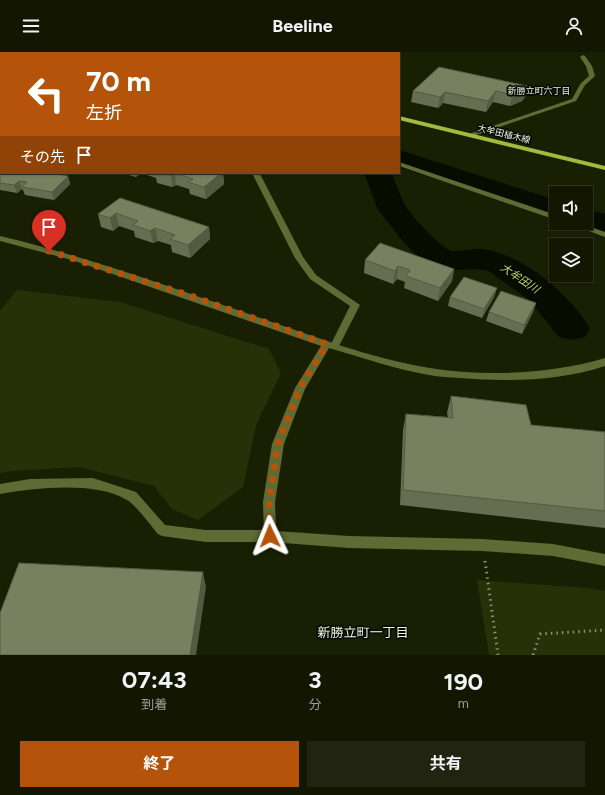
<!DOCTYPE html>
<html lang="ja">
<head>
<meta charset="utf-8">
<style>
	body { margin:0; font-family:Figtree,"Noto Sans JP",sans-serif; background:#202411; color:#f1f3f6; height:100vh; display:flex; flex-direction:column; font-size:15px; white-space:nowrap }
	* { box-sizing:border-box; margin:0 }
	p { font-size:13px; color:#9d9f99 }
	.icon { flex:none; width:22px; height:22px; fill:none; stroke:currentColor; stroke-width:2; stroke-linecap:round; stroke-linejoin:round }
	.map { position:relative; height:603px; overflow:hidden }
	.side { display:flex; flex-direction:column; background:#131702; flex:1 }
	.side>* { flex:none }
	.hud { position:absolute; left:0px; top:0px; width:400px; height:122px; box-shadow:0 1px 3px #0004,0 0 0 1px #323624; background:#b45309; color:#fff; overflow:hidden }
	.tools { position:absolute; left:549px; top:134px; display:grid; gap:8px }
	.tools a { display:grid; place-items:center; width:44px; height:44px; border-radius:0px; background:#131702; box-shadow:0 1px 3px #0004,0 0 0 1px #323624; font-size:20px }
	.pin { position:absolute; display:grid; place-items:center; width:34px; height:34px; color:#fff; margin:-41px -17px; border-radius:50% 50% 50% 0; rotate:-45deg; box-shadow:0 0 4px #0007 }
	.pin .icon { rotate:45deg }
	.me { position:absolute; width:44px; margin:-22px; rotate:358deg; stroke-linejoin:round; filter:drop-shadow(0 0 3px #0008) }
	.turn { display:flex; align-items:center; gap:14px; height:84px; padding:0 20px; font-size:18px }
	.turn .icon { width:52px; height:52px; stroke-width:2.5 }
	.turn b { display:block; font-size:28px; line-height:34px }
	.then { display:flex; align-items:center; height:38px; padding:0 20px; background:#0003; gap:8px; font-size:15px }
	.eta { display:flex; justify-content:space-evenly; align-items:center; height:68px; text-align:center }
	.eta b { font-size:24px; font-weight:700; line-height:28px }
	.cta { display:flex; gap:8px; margin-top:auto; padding:8px 20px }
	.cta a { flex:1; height:46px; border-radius:0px; background:#b45309; color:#fff; font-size:16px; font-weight:700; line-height:46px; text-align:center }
	.cta a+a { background:#202411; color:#f1f3f6 }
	header { display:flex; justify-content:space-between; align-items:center; height:52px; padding:0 20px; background:#131702; font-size:18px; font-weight:700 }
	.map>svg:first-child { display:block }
</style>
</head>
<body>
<header><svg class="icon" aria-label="menu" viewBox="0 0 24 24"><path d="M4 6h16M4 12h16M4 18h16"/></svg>Beeline<svg class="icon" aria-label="person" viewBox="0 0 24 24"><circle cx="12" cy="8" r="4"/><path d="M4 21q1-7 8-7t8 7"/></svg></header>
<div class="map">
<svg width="605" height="603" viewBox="0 0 605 603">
	<rect width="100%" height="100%" fill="#191f02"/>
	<g fill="#283008">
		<polygon points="17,238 120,250 269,297 281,321 256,373 243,435 198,468 172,457 154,434 79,415 12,419 0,421 0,259"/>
		<polygon points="477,528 587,536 605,539 605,603 489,603"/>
	</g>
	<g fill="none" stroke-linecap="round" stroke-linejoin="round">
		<g fill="#070c00" fill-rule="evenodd">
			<rect x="3" y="0" width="31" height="1"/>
			<polygon points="399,98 556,148 556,166 399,115"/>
			<path d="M364 121H392C396 132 400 144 406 155 412 164 439 194 449 198 456 201 473 196 482 197 523 202 569 242 590 276L585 285 572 288 559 285 529 248 489 219C473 215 458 219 442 218 419 215 397 181 383 164L378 158Z"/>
			<polygon points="586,157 605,162 605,181 576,172 575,171 586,171"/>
		</g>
		<g stroke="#8b9179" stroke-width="3" stroke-dasharray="1.5 4" stroke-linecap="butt">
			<polyline points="485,509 498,603"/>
			<polyline points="533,603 540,582 605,578"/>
		</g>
		<g fill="#5e6b34" fill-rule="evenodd">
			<polygon points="0,0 3,1 1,1 1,4"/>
			<rect x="339" y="0" width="6" height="1"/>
			<polygon points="583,3 585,4 592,14 595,24 585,33 576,49 473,84 469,84 469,82 572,47 581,31 589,24 586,14 580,5"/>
			<rect x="0" y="50" width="1" height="4"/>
			<polygon points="399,110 556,163 556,168 399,114"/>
			<polygon points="249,121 260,122 303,205 316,223 360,253 338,296 335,297 330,294 350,254 310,227 295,206 253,123"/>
			<polygon points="567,171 579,171 605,180 605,185"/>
			<path d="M93 426 136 440 165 473 206 478H270L274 480 276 484 274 488 270 490H206L162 484 158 482C151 474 135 452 127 448 95 429 36 436 0 442V432L30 427Z"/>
		</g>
		<path fill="#5e6b34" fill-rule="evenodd" d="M0 184C84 204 165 233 246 261 306 281 367 306 430 316 484 325 552 322 605 306V314C560 329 507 330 460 326 450 325 439 325 429 323 395 317 363 306 329 296L305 337 284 392 275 450 276 479 349 484 482 487 553 492 605 502V514L553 504 482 499 349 496 270 490 266 488 264 484 263 450 272 392 295 336 321 294 72 208 0 189Z"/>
		<g fill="#a2bb3f" fill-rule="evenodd">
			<polygon points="109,0 121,0 122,1 110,1"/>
			<polygon points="399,64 605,114 605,118 399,68"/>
		</g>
	</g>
	<g fill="#666e52">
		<polygon points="527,34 525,45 522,49 510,54 493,50 486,60 443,51 438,56 411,50 413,39"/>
		<polygon points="0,112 1,121 68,124 70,132 54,148 25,143 23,138 22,137 17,141 0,138"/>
		<polygon points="125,121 223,121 224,132 206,147 190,142 189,137 176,133 172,135 157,131 156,126 141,121 136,125 125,122"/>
		<polygon points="120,146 209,175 210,187 190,206 172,200 171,193 158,189 153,191 135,185 134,179 119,174 113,179 101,175 98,162"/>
		<polygon points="365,208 454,217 452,229 438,249 404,236 405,230 397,227 393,232 364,221"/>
		<polygon points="497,236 494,245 482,266 448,254 450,245"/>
		<polygon points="536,251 533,260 522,282 486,269 489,260"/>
		<polygon points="451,344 531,373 605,380 605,476 400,453 403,378 406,362 448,365 447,361"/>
	</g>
	<g fill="#535a42">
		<polygon points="1,22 1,33 0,29 0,23"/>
		<polygon points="527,34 525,45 522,49 510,54 512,43"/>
		<polygon points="496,39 493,50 486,60 488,49"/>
		<polygon points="445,40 443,51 438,56 440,45"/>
		<polygon points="1,113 1,121 0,125 0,114"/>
		<polygon points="135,121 141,121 136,125"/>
		<polygon points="175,121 176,133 172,135 171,123"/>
		<polygon points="221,121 223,121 224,132 206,147 204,135"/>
		<polygon points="68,124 70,132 54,148 52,140"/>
		<polygon points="19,129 22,137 17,141 14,133"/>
		<polygon points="116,161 119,174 113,179 110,166"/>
		<polygon points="209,175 210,187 190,206 188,193"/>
		<polygon points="155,176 158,189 153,191 150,179"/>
		<polygon points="398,214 397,227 393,232 395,219"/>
		<polygon points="454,217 452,229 438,249 440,236"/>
		<polygon points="497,236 494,245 482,266 484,257"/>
		<polygon points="536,251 533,260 522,282 524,273"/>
		<polygon points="203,520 206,535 196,603 190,603"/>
	</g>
	<g fill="#77805f" stroke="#535a42">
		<polygon points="0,15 1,15 1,22 0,23"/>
		<polygon points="439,15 527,34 525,38 512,43 496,39 488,49 445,40 440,45 413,39"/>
		<polygon points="0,120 1,120 1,121 51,121 68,124 52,140 22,135 27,130 19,129 14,133 0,131"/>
		<polygon points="163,121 221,121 204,135 188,130 193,127 175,121 171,123"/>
		<polygon points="120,146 209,175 188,193 170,187 175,183 155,176 150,179 133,173 138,169 116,161 110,166 98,162"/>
		<polygon points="380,191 454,217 440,236 406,224 410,218 398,214 395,219 365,208"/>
		<polygon points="464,225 497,236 484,257 450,245"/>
		<polygon points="501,239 536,251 524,273 489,260"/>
		<polygon points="451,344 526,353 531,373 605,380 605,459 403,438 406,362 453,366"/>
		<polygon points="19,511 203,520 190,603 0,603 0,561"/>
	</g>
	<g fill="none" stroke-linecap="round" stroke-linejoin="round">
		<polyline stroke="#b45309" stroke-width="7" stroke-dasharray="0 12.6" points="49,199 188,243 327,292 300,336 278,392 269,450 270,484"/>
	</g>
	<g text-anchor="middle" stroke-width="3" stroke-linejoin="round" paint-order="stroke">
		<g font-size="9" fill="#eef3e1" stroke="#050701">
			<text x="539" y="42">新勝立町六丁目</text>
		</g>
		<g font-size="9" fill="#eef3e1" stroke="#050701">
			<text transform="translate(504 82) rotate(14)" y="3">大牟田植木線</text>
		</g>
		<g font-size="11" font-style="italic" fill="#bdd761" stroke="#050701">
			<text transform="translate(520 226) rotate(34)" y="4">大牟田川</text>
		</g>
		<g font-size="13" fill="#eef3e1" stroke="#050701">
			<text x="363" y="585">新勝立町一丁目</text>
		</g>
	</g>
</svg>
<div class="tools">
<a><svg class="icon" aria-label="sound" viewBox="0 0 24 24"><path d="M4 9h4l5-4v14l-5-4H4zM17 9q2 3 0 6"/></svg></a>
<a><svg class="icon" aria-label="layers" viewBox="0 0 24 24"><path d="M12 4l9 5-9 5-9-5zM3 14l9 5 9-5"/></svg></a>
</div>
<div class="pin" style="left:49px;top:199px;background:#d93025"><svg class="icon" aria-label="arrive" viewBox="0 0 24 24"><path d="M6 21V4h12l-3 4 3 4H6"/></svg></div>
<svg class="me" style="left:270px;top:484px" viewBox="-20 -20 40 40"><path d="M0-17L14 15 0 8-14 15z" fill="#b45309" stroke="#fff" stroke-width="4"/></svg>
<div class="hud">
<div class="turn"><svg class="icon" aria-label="left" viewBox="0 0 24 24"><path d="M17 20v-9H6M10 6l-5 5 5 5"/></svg><div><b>70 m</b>左折</div></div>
<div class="then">その先<svg class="icon" aria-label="arrive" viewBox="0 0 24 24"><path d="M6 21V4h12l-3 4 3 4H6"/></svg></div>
</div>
</div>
<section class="side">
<div class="eta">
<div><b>07:43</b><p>到着</p></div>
<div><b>3</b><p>分</p></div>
<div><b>190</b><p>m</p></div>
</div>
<div class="cta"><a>終了</a><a>共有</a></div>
</section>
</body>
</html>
